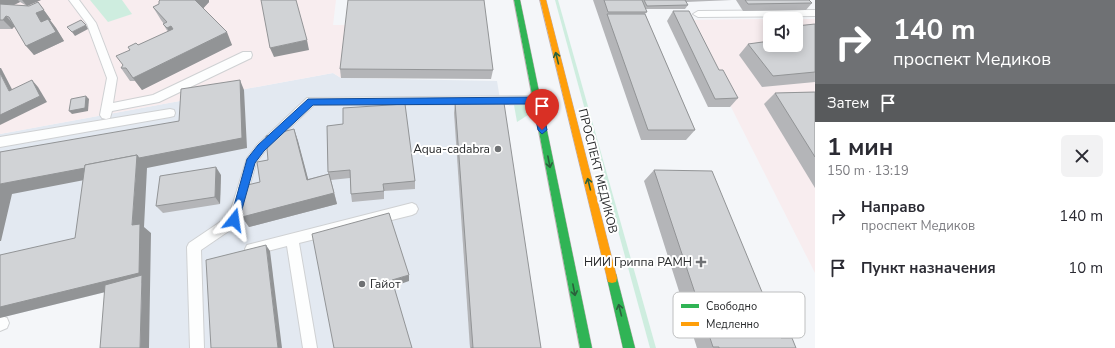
<!DOCTYPE html>
<html lang="ru">
<head>
<meta charset="utf-8">
<style>
	body { margin:0; font-family:"Nunito Sans",sans-serif; background:#f2f2f3; color:#2b2b33; height:100vh; display:flex; flex-direction:column; font-size:15px; white-space:nowrap }
	* { box-sizing:border-box; margin:0 }
	p { font-size:13px; color:#7c7c81 }
	.icon { flex:none; width:22px; height:22px; fill:none; stroke:currentColor; stroke-width:2; stroke-linecap:round; stroke-linejoin:round }
	.map { position:relative; flex:1; overflow:hidden }
	.drawer { display:flex; flex-direction:column; background:#fff; width:300px }
	.drawer>* { flex:none }
	.top-card { background:#6f7174; color:#fff; overflow:hidden }
	.controls { position:absolute; left:763px; top:12px; display:grid; gap:8px }
	.controls a { display:grid; place-items:center; width:40px; height:40px; border-radius:6px; background:#fff; box-shadow:0 2px 10px #0003; font-size:20px }
	.pin { position:absolute; display:grid; place-items:center; width:34px; height:34px; color:#fff; margin:-41px -17px; border-radius:50% 50% 50% 0; rotate:-45deg; box-shadow:0 0 4px #0007 }
	.pin .icon { rotate:45deg }
	.me { position:absolute; width:44px; margin:-22px; rotate:15deg; stroke-linejoin:round; filter:drop-shadow(0 0 3px #0008) }
	.turn { display:flex; align-items:center; gap:14px; height:84px; padding:0 12px; font-size:18px }
	.turn .icon { width:52px; height:52px; stroke-width:2.5 }
	.turn b { display:block; font-size:28px; line-height:34px }
	.then { display:flex; align-items:center; height:38px; padding:0 12px; background:#0003; gap:8px; font-size:15px }
	.round { display:grid; place-items:center; flex:none; width:42px; height:42px; border-radius:6px; background:#f2f2f3 }
	.overview { display:flex; align-items:center; justify-content:space-between; height:68px; padding:0 12px }
	h1 { font-size:24px; font-weight:700; line-height:30px }
	ul { padding:0; list-style:none }
	li { display:flex; align-items:center; gap:12px; height:52px; padding:0 12px }
	li div { flex:1 }
	li b { display:block; font-size:15px }
	li em { font-style:normal }
	main { display:flex; flex:1; min-height:0 }
	.map>svg:first-child { display:block }
</style>
</head>
<body>
<main>
<div class="map">
<svg width="815" height="348" viewBox="0 0 815 348">
	<rect width="100%" height="100%" fill="#f4f6f9"/>
	<polygon fill="#e3e9f1" points="333,73 341,78 497,81 541,348 110,348 114,290 0,318 0,134"/>
	<g fill="#f8edef">
		<polygon points="0,0 336,0 333,25 347,25 341,78 333,73 0,134"/>
		<polygon points="770,19 770,45 796,45 796,19 815,19 815,273 687,20"/>
	</g>
	<g fill="#ceeddf">
		<polygon points="90,0 122,0 132,14 108,22"/>
		<polygon points="555,0 558,0 656,348 650,348"/>
		<polygon points="514,105 525,105 528,115 517,122"/>
	</g>
	<g fill="none" stroke-linecap="round" stroke-linejoin="round">
		<g stroke="#cfd1d3" stroke-width="2">
			<g id="lane">
				<polygon points="69,0 79,0 96,23 117,78 113,103 153,95 243,52 251,52 252,55 251,58 159,102 112,111 110,118 106,119 102,118 100,115 107,78 87,24"/>
				<polygon points="815,10 815,16 698,17 693,14 698,11"/>
				<polygon points="537,96 541,97 542,100 541,103 537,104 314,105 265,151 256,163 239,224 201,250 204,348 190,348 187,247 189,243 229,216 247,158 257,145 307,98"/>
				<polygon points="170,109 174,110 175,113 174,116 170,117 0,147 0,137"/>
				<polygon points="412,203 416,205 418,209 416,213 412,215 299,243 317,348 303,348 287,246 252,255 247,253 245,249 247,245"/>
				<polygon points="2,316 7,318 9,323 7,328 0,331 0,317"/>
			</g>
		</g>
		<g stroke="#bcacb0" stroke-width="1">
			<g id="fast">
				<polygon points="514,0 520,0 592,348 580,348"/>
				<polygon points="612,273 616,274 617,278 635,348 623,348 607,278 608,274"/>
			</g>
		</g>
		<g stroke="#bcacb0" stroke-width="1">
			<polygon id="slow" points="540,0 546,0 617,278 616,282 612,283 608,282 607,278"/>
		</g>
		<use href="#lane" fill="#fdfefe" fill-rule="evenodd"/>
		<use href="#fast" fill="#30b455" fill-rule="evenodd"/>
		<use href="#slow" fill="#ff9f0a" fill-rule="evenodd"/>
	</g>
	<g fill="#b4b5b8" fill-rule="evenodd">
		<path d="M0 0H41L27 6H29L38 2 51 20H50L56 28 64 41 34 55 14 26 12 29H0ZM20 2 27 6 14 5Z"/>
		<polygon points="160,0 209,0 209,2 203,8 232,45 142,90 135,81 130,81 121,68 138,45 168,32 163,24 164,24 161,20 153,7 159,4"/>
		<polygon points="593,0 732,0 686,2 688,5 685,9 645,9 647,12 645,14 695,130 686,140 641,140"/>
		<polygon points="736,0 809,0 812,3 806,10 743,11"/>
		<polygon points="673,11 719,70 738,98 730,107 708,107 667,21"/>
		<polygon points="815,24 815,82 762,87 739,55 748,44 768,42 765,39 770,33 770,45 796,45"/>
		<polygon points="340,69 493,70 491,79 341,78"/>
		<polygon points="815,92 815,188 764,104 775,93"/>
		<polygon points="455,102 541,348 470,348 454,113"/>
		<polygon points="327,126 415,181 415,189 384,191 384,199 352,202 351,194 350,178 331,180 337,204 249,227 242,217 260,182 268,160 294,129 298,141 308,179 328,174 328,172"/>
		<polygon points="654,170 781,338 796,348 697,348 644,181"/>
		<polygon points="221,175 220,204 163,213 156,206"/>
	</g>
	<g fill="#929496">
		<polygon points="0,0 18,0 20,2 5,9 0,9"/>
		<polygon points="22,0 41,0 27,6"/>
		<polygon points="195,0 209,0 209,2 200,12"/>
		<polygon points="38,2 51,20 50,20 56,28 64,41 34,55 26,46 41,22 36,13"/>
		<polygon points="6,16 15,26 12,29 3,20"/>
		<polygon points="86,25 88,29 75,36 72,32"/>
		<polygon points="171,26 178,39 174,41 167,28"/>
		<polygon points="227,32 232,45 142,90 133,78"/>
		<polygon points="307,40 309,50 274,57 270,48"/>
		<polygon points="0,68 1,68 16,97 9,91 0,73"/>
		<polygon points="32,80 38,87 47,102 0,125 0,115"/>
		<polygon points="240,80 244,90 247,148 147,168 144,227 151,233 149,348 140,348 142,283 0,318 0,307 132,225 136,170 12,194 1,241 0,241 0,184 137,155"/>
		<polygon points="86,96 89,99 88,111 72,114 69,111"/>
		<polygon points="294,129 298,141 311,190 307,180"/>
		<polygon points="216,167 221,175 220,204 215,197"/>
		<polygon points="329,174 337,204 249,227 242,217"/>
		<polygon points="266,245 270,251 282,348 278,348"/>
		<polygon points="409,275 409,281 392,287 392,280"/>
	</g>
	<g fill="#d1d3d6" stroke="#929496">
		<polygon points="160,0 195,0 227,32 133,78 126,68 121,68 123,65 116,56 130,50 128,47 136,43 138,45 173,29 171,26 167,28 163,24 167,22 153,7 159,4 159,1"/>
		<polygon points="261,0 296,0 307,40 270,48"/>
		<polygon points="348,0 484,0 493,70 340,69"/>
		<polygon points="604,0 642,0 647,12 608,12"/>
		<polygon points="644,0 685,0 688,5 647,6"/>
		<polygon points="745,0 809,0 812,3 748,4"/>
		<polygon points="38,2 44,10 36,13 41,22 48,19 56,32 26,46 9,17 6,16 3,20 0,20 0,4 29,6"/>
		<polygon points="673,11 689,11 719,70 723,70 738,98 715,99"/>
		<polygon points="607,14 645,14 695,130 648,130"/>
		<polygon points="81,20 86,25 72,32 67,27"/>
		<polygon points="815,24 815,72 773,76 748,44 770,41 770,45 796,45 796,26"/>
		<polygon points="0,73 9,91 32,80 40,96 0,115"/>
		<polygon points="240,80 242,138 139,158 137,155 85,165 85,168 0,184 0,152 179,121 181,89"/>
		<polygon points="815,92 815,157 775,93"/>
		<polygon points="86,96 85,108 69,111 71,99"/>
		<polygon points="455,102 504,103 541,348 471,348 473,348"/>
		<polygon points="405,104 415,181 383,184 384,191 351,194 350,170 328,172 327,126 343,124 343,108"/>
		<polygon points="294,129 307,180 329,174 334,193 242,217 239,187 260,182 257,162 268,160 266,136"/>
		<polygon points="137,155 132,225 140,224 139,273 0,307 0,255 75,238 85,165"/>
		<polygon points="216,167 215,197 156,206 160,176"/>
		<polygon points="654,170 712,171 781,338 792,338 796,348 719,348 719,347 713,347"/>
		<polygon points="389,213 409,275 392,280 412,348 334,348 312,234"/>
		<polygon points="266,245 278,348 211,348 206,260"/>
		<polygon points="142,275 140,348 100,348 105,285"/>
	</g>
	<defs><path id="oneway-shaft" d="M-6 0H5M1.5-3L5.5 0L1.5 3" fill="none" stroke-width="1.6" stroke-linecap="round" stroke-linejoin="round"/></defs>
	<g stroke="#2b613c">
		<use href="#oneway-shaft" transform="translate(557 58) rotate(-104)"/>
		<use href="#oneway-shaft" transform="translate(549 162) rotate(79)"/>
		<use href="#oneway-shaft" transform="translate(589 184) rotate(-104)"/>
		<use href="#oneway-shaft" transform="translate(574 290) rotate(79)"/>
		<use href="#oneway-shaft" transform="translate(620 310) rotate(-104)"/>
	</g>
	<polygon fill="#1a73e8" stroke="#114b97" points="537,97 541,100 547,130 542,134 538,130 533,104 313,105 264,151 255,163 239,220 238,223 234,225 231,223 230,220 247,159 258,145 308,99"/>
	<g fill="#6f7174" stroke="#fff" stroke-width="1.5">
		<circle cx="498" cy="149" r="4"/>
		<path d="M699 256h4v4h4v4h-4v4h-4v-4h-4v-4h4z"/>
		<circle cx="362" cy="284" r="4"/>
	</g>
	<g text-anchor="middle" stroke-width="4" stroke-linejoin="round" paint-order="stroke">
		<g font-size="12" fill="#282a2c" stroke="#fff" text-anchor="end">
			<text x="490" y="153">Aqua-cadabra</text>
			<text x="692" y="266">НИИ Гриппа РАМН</text>
			<text x="370" y="288" text-anchor="start">Гайот</text>
		</g>
		<g font-size="12" fill="#282a2c" stroke="#fff">
			<text transform="translate(598 171) rotate(76)" y="4">ПРОСПЕКТ МЕДИКОВ</text>
		</g>
	</g>
	<rect x="673" y="292" width="132" height="46" rx="6" fill="#fff" stroke="#bebfc0" stroke-width="1"/>
	<rect x="681" y="304" width="18" height="4" fill="#30b455"/>
	<rect x="681" y="322" width="18" height="4" fill="#ff9f0a"/>
	<g font-size="11" fill="#282a2c">
		<text x="706" y="310">Свободно</text>
		<text x="706" y="328">Медленно</text>
	</g>
</svg>
<div class="controls">
<a><svg class="icon" aria-label="sound" viewBox="0 0 24 24"><path d="M4 9h4l5-4v14l-5-4H4zM17 9q2 3 0 6"/></svg></a>
</div>
<div class="pin" style="left:542px;top:130px;background:#d93025"><svg class="icon" aria-label="arrive" viewBox="0 0 24 24"><path d="M6 21V4h12l-3 4 3 4H6"/></svg></div>
<svg class="me" style="left:234px;top:220px" viewBox="-20 -20 40 40"><path d="M0-17L14 15 0 8-14 15z" fill="#1a73e8" stroke="#fff" stroke-width="4"/></svg>
</div>
<section class="drawer">
<div class="top-card">
<div class="turn"><svg class="icon" aria-label="right" viewBox="0 0 24 24"><path d="M7 20v-9h11M14 6l5 5-5 5"/></svg><div><b>140 m</b>проспект Медиков</div></div>
<div class="then">Затем<svg class="icon" aria-label="arrive" viewBox="0 0 24 24"><path d="M6 21V4h12l-3 4 3 4H6"/></svg></div>
</div>
<div class="overview"><div><h1>1 мин</h1><p>150 m · 13:19</p></div><a class="round"><svg class="icon" aria-label="close" viewBox="0 0 24 24"><path d="M6 6l12 12M18 6L6 18"/></svg></a></div>
<ul>
<li><svg class="icon" aria-label="right" viewBox="0 0 24 24"><path d="M7 20v-9h11M14 6l5 5-5 5"/></svg><div><b>Направо</b><p>проспект Медиков</p></div><em>140 m</em></li>
<li><svg class="icon" aria-label="arrive" viewBox="0 0 24 24"><path d="M6 21V4h12l-3 4 3 4H6"/></svg><div><b>Пункт назначения</b></div><em>10 m</em></li>
</ul>
</section>
</main>
</body>
</html>
